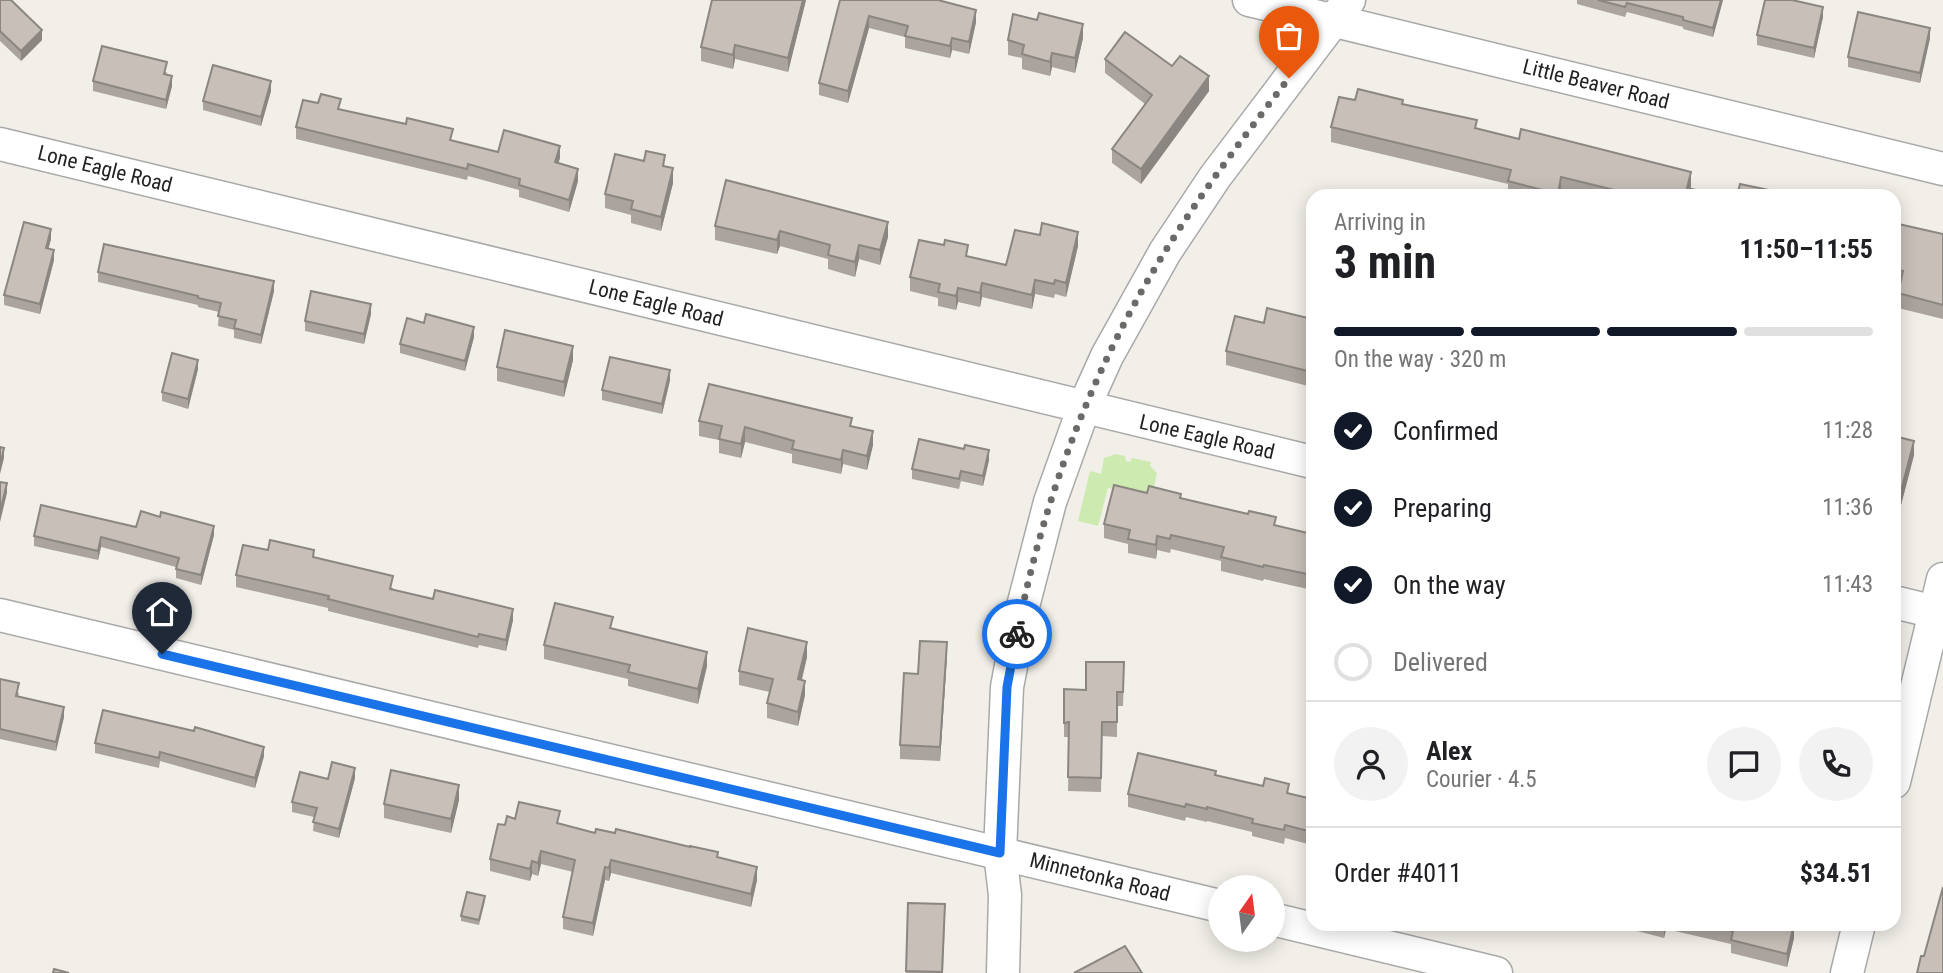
<!DOCTYPE html>
<html lang="en">
<head>
<meta charset="utf-8">
<style>
  :root { --surface:#fff; --page:#f2f2f2; --text:#202124; --muted:#757577; --line:#e0e0e0; --accent:#111827 }
  body { margin:0; font-family:"Roboto Condensed",sans-serif; background:var(--page); color:var(--text); height:100vh; display:flex; flex-direction:column; font-size:26px; white-space:nowrap }
  * { box-sizing:border-box; margin:0 }
  p { font-size:23px; color:var(--muted) }
  .icon { flex:none; width:38px; height:38px; fill:none; stroke:currentColor; stroke-width:2; stroke-linecap:round; stroke-linejoin:round }
  .map { position:relative; flex:1; overflow:hidden }
  .drawer { position:absolute; left:1306px; top:189px; width:595px; height:742px; display:flex; flex-direction:column; background:var(--surface); border-radius:21px; box-shadow:0 4px 18px #0003 }
  .drawer>* { flex:none }
  .needle { width:46px; rotate:14deg }
  .fabs { position:absolute; left:1208px; top:875px; display:grid; gap:14px }
  .fabs a { display:grid; place-items:center; width:77px; height:77px; border-radius:50%; background:var(--surface); box-shadow:0 4px 18px #0003; font-size:35px }
  .pin { position:absolute; display:grid; place-items:center; width:60px; height:60px; color:#fff; margin:-72px -30px; border-radius:50% 50% 50% 0; rotate:-45deg; box-shadow:0 0 7px #0007 }
  .pin .icon { rotate:45deg }
  .courier { position:absolute; display:grid; place-items:center; width:70px; height:70px; margin:-35px; border:5px solid #1a73e8; border-radius:50%; background:#fff; color:#222; box-shadow:0 2px 9px #0007 }
  .overview em { font-style:normal; font-weight:700 }
  .overview div { display:flex; flex-direction:column-reverse }
  .overview { display:flex; align-items:center; justify-content:space-between; height:119px; padding:0 28px }
  h1 { font-size:46px; font-weight:700; line-height:52px }
  .bar { display:grid; grid-template-columns:repeat(4,1fr); gap:10px 7px; align-content:center; height:84px; padding:0 28px }
  .bar i { height:9px; border-radius:5px; background:var(--line) }
  .bar .on { background:var(--accent) }
  .bar p { grid-column:span 4 }
  .line { display:flex; align-items:center; gap:18px; padding:0 28px; border-top:2px solid var(--line) }
  .line div { flex:1 }
  .round { display:grid; place-items:center; flex:none; width:74px; height:74px; border-radius:37px; background:var(--page) }
  ol { padding:0 28px; list-style:none }
  li { display:flex; align-items:center; gap:21px; height:77px }
  li p { margin-inline-start:auto }
  li .icon { padding:7px; border-radius:50%; background:var(--accent); color:#fff; stroke-width:4 }
  li:last-child { color:var(--muted) }
  li i { width:38px; height:38px; border:4px solid var(--line); border-radius:50% }
  .map>svg:first-child { display:block }
</style>
</head>
<body>
<div class="map">
<svg width="1943" height="973" viewBox="0 0 1943 973">
  <rect width="100%" height="100%" fill="#f2efe9"/>
  <polygon fill="#cdebb0" points="1116,454 1125,456 1126,461 1130,462 1132,458 1151,462 1150,466 1157,473 1153,491 1144,497 1108,488 1098,526 1078,521 1090,471 1101,474 1104,458"/>
  <g fill="none" stroke-linecap="round" stroke-linejoin="round">
    <g stroke="#a9a9a9" stroke-width="35">
      <g id="minor">
        <polyline points="1249,0 1943,169"/>
        <polyline points="0,144 1312,462"/>
        <polyline points="1894,602 1943,614"/>
        <polyline points="0,615 1220,906"/>
        <polyline points="1894,782 1943,579"/>
        <polyline points="1272,919 1496,973"/>
        <polyline points="1003,973 1005,895 1000,853 1007,687 1021,614 1050,502 1084,407 1107,356 1165,252 1215,177 1349,0"/>
        <polyline points="1847,973 1859,924"/>
      </g>
    </g>
    <use href="#minor" stroke="#fff" stroke-width="32"/>
  </g>
  <g fill="#aba49e">
    <polygon points="0,0 42,40 21,61 0,41"/>
    <polygon points="806,0 788,72 735,59 733,69 701,61 701,47"/>
    <polygon points="840,0 939,0 939,1 976,22 969,54 952,50 950,58 905,48 905,37 869,28 848,103 819,95 819,83"/>
    <polygon points="1577,0 1723,0 1713,37 1683,29 1683,27 1627,12 1625,17 1577,4"/>
    <polygon points="1823,17 1814,58 1757,45 1757,35"/>
    <polygon points="1083,38 1075,73 1052,67 1050,76 1022,69 1022,58 1008,55 1008,40"/>
    <polygon points="1930,38 1920,83 1848,67 1848,57"/>
    <polygon points="1105,59 1172,66 1209,91 1141,184 1112,163 1112,149 1145,104 1105,73"/>
    <polygon points="167,72 166,75 172,86 166,109 93,91 93,81"/>
    <polygon points="271,91 261,126 203,110 203,101"/>
    <polygon points="1355,100 1403,104 1477,129 1691,186 1690,189 1723,196 1581,196 1561,191 1560,196 1511,196 1508,195 1508,184 1331,142 1331,127"/>
    <polygon points="341,109 452,141 498,152 560,158 558,163 578,181 569,212 519,197 519,190 468,176 467,180 296,139 296,127"/>
    <polygon points="665,166 673,183 661,231 631,223 631,215 605,208 605,194"/>
    <polygon points="1894,223 1943,234 1943,319 1898,308 1898,293 1900,285 1894,283"/>
    <polygon points="715,226 888,237 880,265 859,259 855,277 828,269 828,259 780,246 777,254 715,240"/>
    <polygon points="51,239 48,249 54,260 40,314 4,305 4,295"/>
    <polygon points="1078,246 1066,297 1055,294 1054,298 1035,294 1032,309 982,297 980,307 958,302 956,310 938,306 938,298 910,291 910,277 968,257 1006,265"/>
    <polygon points="205,267 274,291 261,344 234,338 234,330 218,326 219,312 198,307 198,305 98,282 98,272"/>
    <polygon points="371,314 364,344 305,331 305,321"/>
    <polygon points="1312,319 1312,387 1226,365 1226,351 1264,323"/>
    <polygon points="424,323 474,337 465,371 400,353 400,344"/>
    <polygon points="573,360 564,397 497,381 497,367"/>
    <polygon points="198,369 188,409 162,401 162,392"/>
    <polygon points="670,380 662,414 602,400 602,390"/>
    <polygon points="699,421 852,426 873,445 867,470 843,464 841,474 792,463 792,454 745,442 741,458 719,453 719,440 699,436"/>
    <polygon points="1894,436 1914,455 1895,528 1894,528"/>
    <polygon points="989,460 983,486 961,481 959,489 912,479 912,469"/>
    <polygon points="1181,498 1276,526 1312,534 1312,590 1264,579 1263,581 1221,571 1221,561 1171,549 1170,553 1157,550 1156,559 1128,553 1128,544 1104,538 1104,524"/>
    <polygon points="136,527 214,535 201,585 176,578 176,567 101,547 98,560 34,546 34,536"/>
    <polygon points="268,550 314,558 393,588 393,590 513,620 506,651 479,645 478,648 328,611 328,608 236,587 236,575"/>
    <polygon points="613,628 707,666 698,704 628,686 628,679 544,659 544,645"/>
    <polygon points="947,656 940,761 900,759 900,745 918,674"/>
    <polygon points="807,657 802,680 805,695 798,726 767,718 767,703 770,692 739,685 739,671"/>
    <polygon points="1124,677 1123,706 1117,706 1117,737 1102,736 1101,792 1068,791 1069,737 1064,737 1064,689 1086,690"/>
    <polygon points="0,679 19,693 18,697 64,717 56,751 0,739"/>
    <polygon points="95,743 264,756 255,788 160,761 159,768 95,753"/>
    <polygon points="1216,775 1312,799 1312,845 1285,838 1284,844 1252,836 1252,832 1207,821 1207,822 1186,817 1185,821 1128,807 1128,794"/>
    <polygon points="355,778 339,838 313,831 314,817 292,812 292,802 328,779"/>
    <polygon points="459,800 451,833 384,818 384,804"/>
    <polygon points="515,819 560,824 595,833 718,858 757,880 751,907 611,873 609,881 605,880 593,936 563,929 563,917 573,872 541,864 538,876 532,874 530,881 490,871 490,859 505,825"/>
    <polygon points="485,901 479,925 461,921 461,916"/>
    <polygon points="908,903 945,918 943,973 906,973"/>
    <polygon points="1633,924 1793,924 1794,938 1787,967 1731,953 1731,944 1666,929 1664,938 1633,930"/>
  </g>
  <g fill="#8b8681">
    <polygon points="803,0 806,0 788,72 788,58"/>
    <polygon points="1721,0 1723,0 1713,37 1713,28"/>
    <polygon points="1823,7 1823,17 1814,58 1814,48"/>
    <polygon points="976,10 976,22 969,54 969,42"/>
    <polygon points="869,16 869,28 848,103 848,91"/>
    <polygon points="1083,24 1083,38 1075,73 1075,58"/>
    <polygon points="1930,28 1930,38 1920,83 1920,73"/>
    <polygon points="42,30 42,40 21,61 21,51"/>
    <polygon points="952,38 952,50 950,58 950,46"/>
    <polygon points="735,45 735,59 733,69 733,55"/>
    <polygon points="1052,53 1052,67 1050,76 1050,62"/>
    <polygon points="172,76 172,86 166,109 166,100"/>
    <polygon points="1209,76 1209,91 1141,184 1141,169"/>
    <polygon points="271,81 271,91 261,126 261,117"/>
    <polygon points="560,146 560,158 555,174 555,162"/>
    <polygon points="673,168 673,183 661,231 661,217"/>
    <polygon points="578,169 578,181 569,212 569,200"/>
    <polygon points="1691,172 1691,186 1689,196 1687,188"/>
    <polygon points="1561,177 1561,191 1560,196 1558,196"/>
    <polygon points="888,222 888,237 880,265 880,250"/>
    <polygon points="51,229 51,239 46,258 46,248"/>
    <polygon points="780,231 780,246 777,254 777,240"/>
    <polygon points="1078,232 1078,246 1066,297 1066,283"/>
    <polygon points="859,245 859,259 855,277 855,262"/>
    <polygon points="54,250 54,260 40,314 40,304"/>
    <polygon points="1035,280 1035,294 1032,309 1032,295"/>
    <polygon points="274,281 274,291 261,344 261,335"/>
    <polygon points="982,283 982,297 980,307 980,293"/>
    <polygon points="958,288 958,302 956,310 956,296"/>
    <polygon points="371,304 371,314 364,344 364,334"/>
    <polygon points="474,327 474,337 465,371 465,361"/>
    <polygon points="573,346 573,360 564,397 564,382"/>
    <polygon points="198,360 198,369 188,409 188,399"/>
    <polygon points="670,370 670,380 662,414 662,404"/>
    <polygon points="745,427 745,442 741,458 741,444"/>
    <polygon points="873,431 873,445 867,470 867,456"/>
    <polygon points="1914,441 1914,455 1895,528 1895,514"/>
    <polygon points="4,448 4,458 0,474 0,465"/>
    <polygon points="843,450 843,464 841,474 841,460"/>
    <polygon points="989,450 989,460 983,486 983,476"/>
    <polygon points="7,483 7,493 0,522 0,512"/>
    <polygon points="214,526 214,535 201,585 201,575"/>
    <polygon points="1157,536 1157,550 1156,559 1156,545"/>
    <polygon points="101,537 101,547 98,560 98,551"/>
    <polygon points="513,609 513,620 506,651 506,640"/>
    <polygon points="807,642 807,657 798,693 798,679"/>
    <polygon points="947,642 947,656 940,761 940,747"/>
    <polygon points="707,652 707,666 698,704 698,689"/>
    <polygon points="805,681 805,695 798,726 798,712"/>
    <polygon points="64,707 64,717 56,751 56,742"/>
    <polygon points="264,747 264,756 255,788 255,778"/>
    <polygon points="355,768 355,778 339,838 339,829"/>
    <polygon points="459,785 459,800 451,833 451,819"/>
    <polygon points="541,851 541,864 538,876 538,863"/>
    <polygon points="611,860 611,873 609,881 609,868"/>
    <polygon points="532,861 532,874 530,881 530,869"/>
    <polygon points="605,867 605,880 593,936 593,923"/>
    <polygon points="757,867 757,880 751,907 751,894"/>
    <polygon points="1664,924 1666,924 1666,929 1664,938"/>
    <polygon points="1794,924 1794,938 1787,967 1787,954"/>
  </g>
  <g fill="#c7bfb8" stroke="#8b8681" stroke-width="2">
    <polygon points="0,0 11,0 42,30 21,51 0,31"/>
    <polygon points="712,0 803,0 788,58 735,45 733,55 701,47"/>
    <polygon points="840,0 938,0 976,10 969,42 952,38 950,46 905,36 908,26 869,16 848,91 819,83"/>
    <polygon points="1598,0 1721,0 1713,28 1683,20 1683,17 1627,3 1625,7"/>
    <polygon points="1765,0 1792,0 1823,7 1814,48 1757,35"/>
    <polygon points="1858,12 1930,28 1920,73 1848,57"/>
    <polygon points="1039,13 1083,24 1075,58 1052,53 1050,62 1022,54 1024,45 1008,40 1013,14 1037,20"/>
    <polygon points="1125,32 1172,66 1180,56 1209,76 1141,169 1112,149 1152,95 1105,59"/>
    <polygon points="102,46 167,62 164,74 172,76 166,100 93,81"/>
    <polygon points="213,65 271,81 261,117 203,101"/>
    <polygon points="1358,89 1403,100 1402,104 1477,120 1475,128 1519,139 1521,129 1691,172 1687,188 1723,196 1634,196 1635,195 1561,177 1558,194 1508,181 1511,170 1331,127 1339,97 1355,100"/>
    <polygon points="321,94 341,99 338,109 406,124 407,118 453,129 450,140 498,152 504,130 560,146 555,162 578,169 569,200 519,185 520,179 468,164 467,169 296,127 303,100 318,103"/>
    <polygon points="646,151 665,155 663,166 673,168 661,217 631,209 633,201 605,194 615,154 644,161"/>
    <polygon points="726,180 888,222 880,250 859,245 855,262 828,255 830,245 780,231 777,240 715,226"/>
    <polygon points="1740,184 1769,190 1767,196 1737,196"/>
    <polygon points="24,222 51,229 46,248 54,250 40,304 4,295"/>
    <polygon points="1042,223 1078,232 1066,283 1055,280 1054,284 1035,280 1032,295 982,283 980,293 958,288 956,296 938,292 940,284 910,277 919,240 944,245 945,240 968,245 966,256 1006,265 1015,230 1040,235"/>
    <polygon points="1894,223 1943,234 1943,305 1898,293 1903,271 1894,269"/>
    <polygon points="104,244 274,281 261,335 234,328 236,320 218,316 221,303 198,298 198,296 98,272"/>
    <polygon points="311,291 371,304 364,334 305,321"/>
    <polygon points="1267,308 1312,319 1312,372 1226,351 1235,316 1264,323"/>
    <polygon points="426,314 474,327 465,361 400,344 407,318 424,323"/>
    <polygon points="505,330 573,346 564,382 497,367"/>
    <polygon points="172,353 198,360 188,399 162,392"/>
    <polygon points="610,357 670,370 662,404 602,390"/>
    <polygon points="709,384 852,418 850,426 873,431 867,456 843,450 841,460 792,449 794,441 745,427 741,444 719,439 722,426 699,421"/>
    <polygon points="1894,436 1914,441 1895,514 1894,514"/>
    <polygon points="919,439 964,449 965,445 989,450 983,476 961,471 959,479 912,469"/>
    <polygon points="0,447 4,448 0,465"/>
    <polygon points="0,482 7,483 0,512"/>
    <polygon points="1114,485 1147,493 1149,486 1181,494 1180,498 1248,514 1249,511 1276,517 1274,525 1312,534 1312,575 1264,565 1263,567 1221,557 1224,547 1171,535 1170,539 1157,536 1156,545 1128,539 1130,530 1104,524"/>
    <polygon points="41,505 136,527 141,511 160,517 161,512 214,526 201,575 176,569 179,558 101,537 98,551 34,536"/>
    <polygon points="270,540 314,550 313,557 393,576 390,589 433,599 435,590 513,609 506,640 479,634 478,637 328,599 329,596 236,575 243,545 268,550"/>
    <polygon points="555,603 613,617 610,628 707,652 698,689 628,672 630,665 544,645"/>
    <polygon points="748,628 807,642 798,679 805,681 798,712 767,703 773,679 739,671"/>
    <polygon points="920,641 947,642 940,747 900,745 904,673 918,674"/>
    <polygon points="1086,662 1124,662 1123,692 1117,692 1117,722 1102,722 1101,778 1068,777 1069,722 1064,723 1064,689 1086,690"/>
    <polygon points="0,679 19,683 16,696 64,707 56,742 0,729"/>
    <polygon points="103,710 194,731 195,727 264,747 255,778 160,752 159,758 95,743"/>
    <polygon points="1138,753 1216,771 1215,775 1263,786 1265,778 1289,784 1287,793 1312,799 1312,832 1285,825 1284,830 1252,823 1253,819 1207,807 1207,809 1186,804 1185,807 1128,794"/>
    <polygon points="332,762 355,768 339,829 313,822 317,808 292,802 300,772 328,779"/>
    <polygon points="391,770 459,785 451,819 384,804"/>
    <polygon points="519,802 560,811 557,823 595,833 596,829 615,833 616,829 690,847 690,846 718,852 717,857 757,867 751,894 611,860 609,868 605,867 593,923 563,917 575,860 541,851 538,863 532,861 530,869 490,859 498,824 505,825 507,816 515,819"/>
    <polygon points="1943,887 1943,973 1917,973 1921,956 1924,956"/>
    <polygon points="467,892 485,896 479,920 461,916"/>
    <polygon points="908,903 945,904 942,972 906,971"/>
    <polygon points="1703,924 1794,924 1787,954 1731,940 1733,931"/>
    <polygon points="1125,946 1142,973 1074,973"/>
    <polygon points="54,969 69,973 53,973"/>
  </g>
  <g fill="none" stroke-linecap="round" stroke-linejoin="round">
    <path stroke="#6b6a68" stroke-width="7" stroke-dasharray="0 12.6" d="M1017,634C1043,499 1093,367 1166,250C1203,190 1246,134 1289,78"/>
    <polyline stroke="#1a73e8" stroke-width="9" points="162,654 1000,853 1007,687 1017,634"/>
  </g>
  <g text-anchor="middle" stroke-width="5" stroke-linejoin="round" paint-order="stroke">
    <g font-size="21" fill="#222" stroke="#fff">
      <text transform="translate(1596 84) rotate(14)" y="7">Little Beaver Road</text>
      <text transform="translate(105 169) rotate(14)" y="7">Lone Eagle Road</text>
      <text transform="translate(656 303) rotate(14)" y="7">Lone Eagle Road</text>
      <text transform="translate(1207 437) rotate(13)" y="7">Lone Eagle Road</text>
      <text transform="translate(1100 877) rotate(14)" y="7">Minnetonka Road</text>
    </g>
  </g>
</svg>
<div class="fabs">
<a><svg class="needle" viewBox="-14 -14 28 28"><path d="M0-13l5 13h-10z" fill="#e53935"/><path d="M0 13l5-13h-10z" fill="#757577"/></svg></a>
</div>
<div class="pin" style="left:1289px;top:78px;background:#ea580c"><svg class="icon" aria-label="bag" viewBox="0 0 24 24"><path d="M5 8h14l-1 12H6zM9 8a3 3 0 0 1 6 0"/></svg></div>
<div class="pin" style="left:162px;top:654px;background:#1f2937"><svg class="icon" aria-label="home" viewBox="0 0 24 24"><path d="M3 11l9-7 9 7M6 9v11h12V9"/></svg></div>
<div class="courier" style="left:1017px;top:634px"><svg class="icon" aria-label="bike" viewBox="0 0 24 24"><circle cx="6" cy="16" r="4"/><circle cx="18" cy="16" r="4"/><path d="M6 16l4-8h5l3 8M10 8l3 8H6M13 5h3"/></svg></div>
<section class="drawer">
<div class="overview"><div><h1>3 min</h1><p>Arriving in</p></div><em>11:50–11:55</em></div>
<div class="bar"><i class="on"></i><i class="on"></i><i class="on"></i><i></i><p>On the way · 320 m</p></div>
<ol>
<li><svg class="icon" aria-label="check" viewBox="0 0 24 24"><path d="M5 12l5 5 9-10"/></svg>Confirmed<p>11:28</p></li>
<li><svg class="icon" aria-label="check" viewBox="0 0 24 24"><path d="M5 12l5 5 9-10"/></svg>Preparing<p>11:36</p></li>
<li><svg class="icon" aria-label="check" viewBox="0 0 24 24"><path d="M5 12l5 5 9-10"/></svg>On the way<p>11:43</p></li>
<li><i></i>Delivered</li>
</ol>
<div class="line" style="height:126px"><a class="round"><svg class="icon" aria-label="person" viewBox="0 0 24 24"><circle cx="12" cy="8" r="4"/><path d="M4 21q1-7 8-7t8 7"/></svg></a><div><b>Alex</b><p>Courier · 4.5</p></div><a class="round"><svg class="icon" aria-label="chat" viewBox="0 0 24 24"><path d="M4 5h16v11H9l-5 4z"/></svg></a><a class="round"><svg class="icon" aria-label="phone" viewBox="0 0 24 24"><path d="M5 4h4l2 5-3 2q2 4 5 5l2-3 5 2v4C11 20 4 13 5 4z"/></svg></a></div>
<div class="line" style="height:91px"><div>Order #4011</div><b>$34.51</b></div>
</section>
</div>
</body>
</html>
